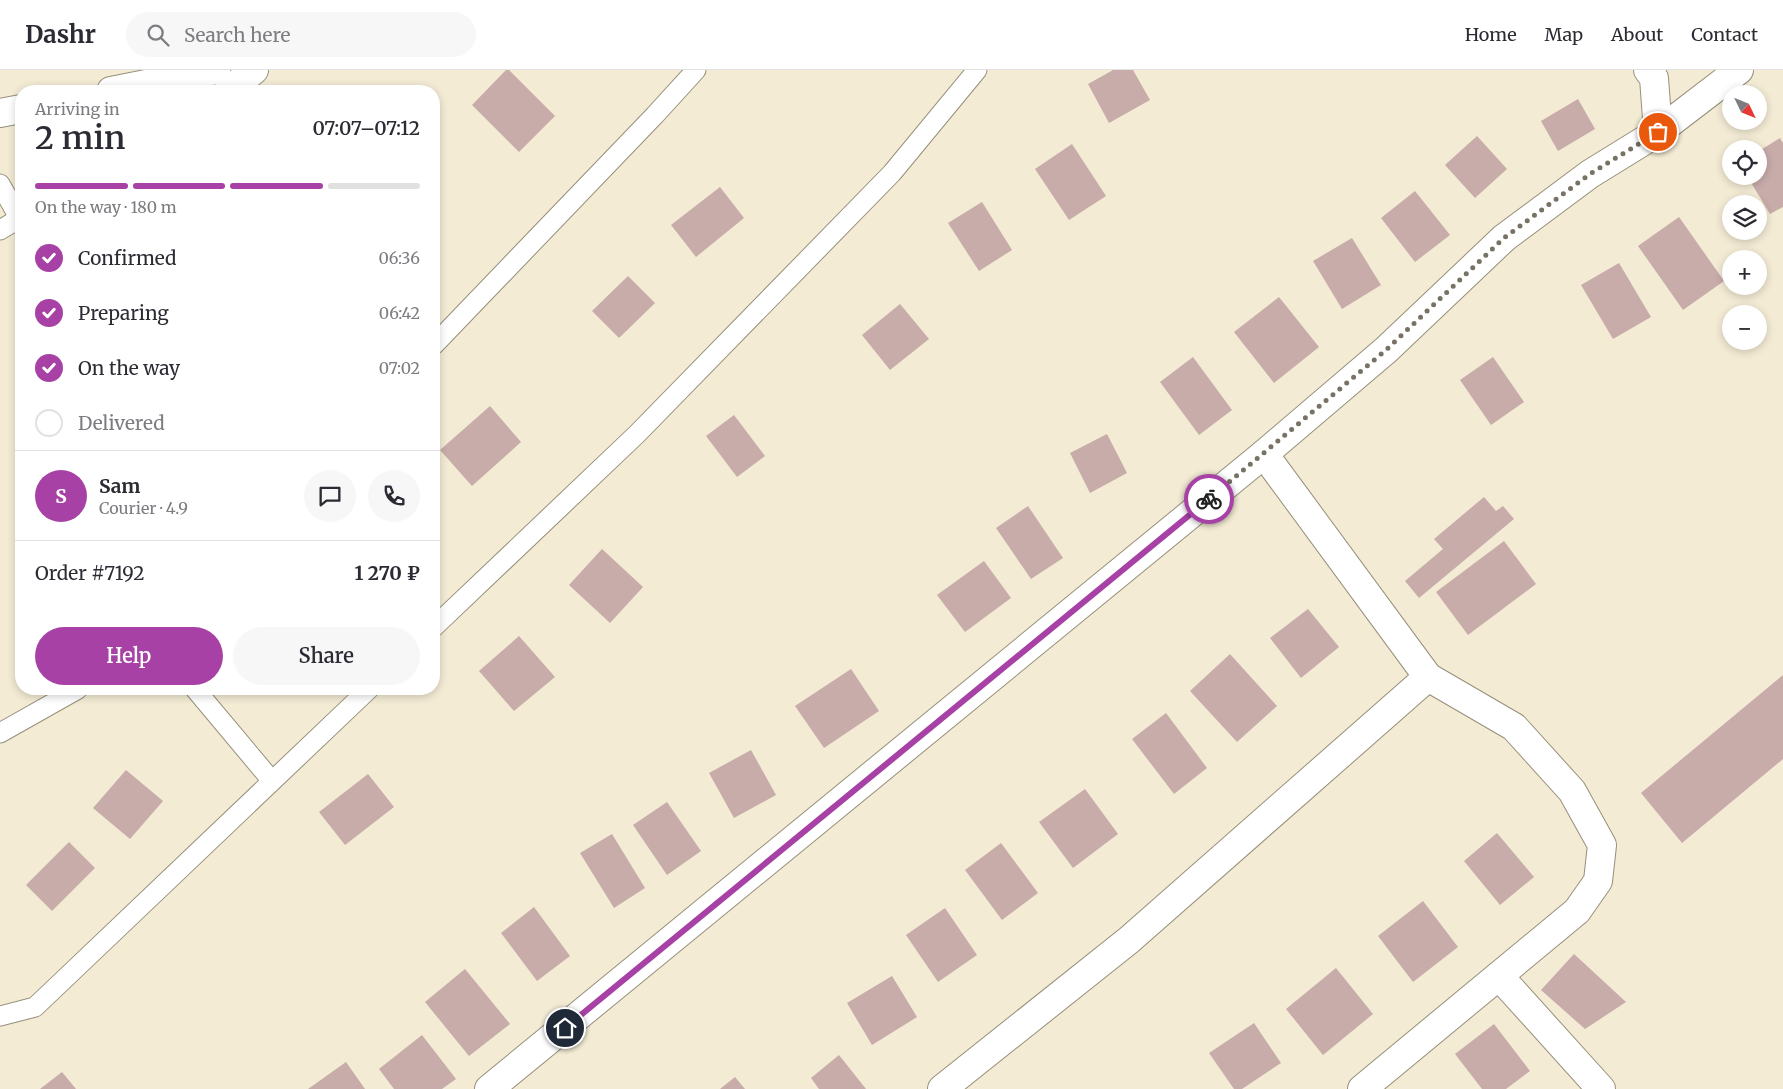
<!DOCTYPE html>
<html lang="en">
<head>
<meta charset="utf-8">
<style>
  :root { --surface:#fff; --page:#f7f7f7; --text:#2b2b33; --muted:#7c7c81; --line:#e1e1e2; --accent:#a741a5 }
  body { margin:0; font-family:Merriweather,serif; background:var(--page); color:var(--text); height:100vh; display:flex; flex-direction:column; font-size:19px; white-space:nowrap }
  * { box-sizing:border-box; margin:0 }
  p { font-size:16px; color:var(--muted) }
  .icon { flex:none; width:28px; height:28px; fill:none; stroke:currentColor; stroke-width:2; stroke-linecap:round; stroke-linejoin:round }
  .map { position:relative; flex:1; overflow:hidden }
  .panel { position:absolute; left:15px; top:15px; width:425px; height:610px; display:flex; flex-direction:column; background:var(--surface); border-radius:20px; box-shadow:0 2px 8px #0003 }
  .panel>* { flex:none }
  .needle { width:32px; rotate:133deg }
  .controls { position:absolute; left:1722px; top:15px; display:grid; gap:10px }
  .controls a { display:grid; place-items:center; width:45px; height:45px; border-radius:50%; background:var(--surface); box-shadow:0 2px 8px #0003; font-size:25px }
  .pin { position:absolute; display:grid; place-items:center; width:42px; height:42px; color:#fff; margin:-21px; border:2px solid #fff; border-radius:50%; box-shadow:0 1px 5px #0007 }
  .courier { position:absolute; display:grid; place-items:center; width:50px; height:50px; margin:-25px; border:4px solid #a741a5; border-radius:50%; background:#fff; color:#222; box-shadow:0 1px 6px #0007 }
  .headline em { font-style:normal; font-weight:600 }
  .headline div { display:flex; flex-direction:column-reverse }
  .headline { display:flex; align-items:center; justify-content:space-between; height:85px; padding:0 20px }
  h1 { font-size:32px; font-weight:600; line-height:38px }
  .bar { display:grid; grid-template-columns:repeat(4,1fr); gap:8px 5px; align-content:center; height:60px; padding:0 20px }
  .bar i { height:6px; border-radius:4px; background:var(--line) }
  .bar .active { background:var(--accent) }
  .bar p { grid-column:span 4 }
  .line { display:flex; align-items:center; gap:12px; padding:0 20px; border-top:1px solid var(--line) }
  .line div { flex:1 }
  .round { display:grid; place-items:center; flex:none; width:52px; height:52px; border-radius:26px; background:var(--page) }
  ol { padding:0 20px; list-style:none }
  li { display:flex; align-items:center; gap:15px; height:55px }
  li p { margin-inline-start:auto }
  li .icon { padding:5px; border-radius:50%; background:var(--accent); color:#fff; stroke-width:4 }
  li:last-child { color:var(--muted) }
  li i { width:28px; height:28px; border:2px solid var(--line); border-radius:50% }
  .button { display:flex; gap:10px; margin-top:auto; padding:10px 20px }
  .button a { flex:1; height:58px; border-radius:30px; background:var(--accent); color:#fff; font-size:20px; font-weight:600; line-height:58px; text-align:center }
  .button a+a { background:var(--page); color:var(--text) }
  header { display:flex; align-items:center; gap:30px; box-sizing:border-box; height:70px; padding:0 25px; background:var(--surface); border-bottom:1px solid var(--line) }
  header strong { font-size:24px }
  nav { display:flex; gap:28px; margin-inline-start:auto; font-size:18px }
  .search { width:350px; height:45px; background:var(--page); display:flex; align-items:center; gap:12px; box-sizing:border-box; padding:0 18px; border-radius:28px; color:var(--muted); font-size:19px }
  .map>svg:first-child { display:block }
</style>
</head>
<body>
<header>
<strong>Dashr</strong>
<div class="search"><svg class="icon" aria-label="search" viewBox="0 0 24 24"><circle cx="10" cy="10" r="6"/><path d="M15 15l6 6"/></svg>Search here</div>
<nav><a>Home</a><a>Map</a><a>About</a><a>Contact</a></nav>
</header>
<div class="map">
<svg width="1783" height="1019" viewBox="0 0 1783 1019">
  <rect width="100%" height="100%" fill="#f3ebd4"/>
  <g fill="#c7acaa">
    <polygon points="506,0 509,0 555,46 519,82 472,35"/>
    <polygon points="1113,0 1133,0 1150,30 1109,53 1088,14"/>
    <polygon points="1578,29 1595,59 1558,81 1541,51"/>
    <polygon points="1477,66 1507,99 1475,128 1445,95"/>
    <polygon points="1780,68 1783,73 1783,137 1770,144 1747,106 1759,106 1759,81"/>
    <polygon points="1072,74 1106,126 1069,150 1035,99"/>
    <polygon points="720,117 744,148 696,187 671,155"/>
    <polygon points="1415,121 1450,165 1415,192 1381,148"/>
    <polygon points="982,132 1012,180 979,201 948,153"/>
    <polygon points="1679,147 1724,211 1683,240 1638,176"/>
    <polygon points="1352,168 1381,215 1342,239 1313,191"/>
    <polygon points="1619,193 1651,247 1613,269 1581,215"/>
    <polygon points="628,206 655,233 619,268 592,241"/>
    <polygon points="1279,227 1319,277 1274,313 1234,262"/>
    <polygon points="900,234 929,269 890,300 862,265"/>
    <polygon points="1193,287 1232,340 1199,365 1160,312"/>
    <polygon points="1493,287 1524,332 1491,355 1460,310"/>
    <polygon points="490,336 521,372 472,416 440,380"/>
    <polygon points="734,345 765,386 737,407 706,366"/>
    <polygon points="1107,364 1127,403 1090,423 1070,383"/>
    <polygon points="1484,427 1496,441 1503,436 1514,449 1419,528 1405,511 1443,479 1434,469"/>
    <polygon points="1028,436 1063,488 1031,509 996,458"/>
    <polygon points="1504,471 1536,514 1468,565 1436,522"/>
    <polygon points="602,479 643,517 610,553 569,515"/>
    <polygon points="984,491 1011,528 965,562 937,525"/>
    <polygon points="1308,539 1339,577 1301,608 1270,568"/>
    <polygon points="519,566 555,607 514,641 479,601"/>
    <polygon points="1230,584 1277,636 1237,672 1190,621"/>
    <polygon points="851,599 879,641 824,678 795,636"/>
    <polygon points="1783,605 1783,689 1682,773 1641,723"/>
    <polygon points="1166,643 1207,698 1174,724 1132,669"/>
    <polygon points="751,680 776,725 734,748 709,703"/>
    <polygon points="126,700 163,731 130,769 93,738"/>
    <polygon points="368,704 394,737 345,775 319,742"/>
    <polygon points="1085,719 1118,764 1073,798 1039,752"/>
    <polygon points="667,732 701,781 667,805 633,755"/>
    <polygon points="1497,763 1534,807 1500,835 1464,791"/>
    <polygon points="612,764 645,818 614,838 580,783"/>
    <polygon points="69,772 95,798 52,841 26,815"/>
    <polygon points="1001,773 1038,823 1002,850 965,800"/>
    <polygon points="1423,831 1458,877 1413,912 1378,866"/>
    <polygon points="534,837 570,886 537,911 501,863"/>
    <polygon points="945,838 977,885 938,912 906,865"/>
    <polygon points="1574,884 1626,932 1585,959 1541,920"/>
    <polygon points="1336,898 1373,944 1323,985 1286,939"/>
    <polygon points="465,899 510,954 469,986 425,932"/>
    <polygon points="892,906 917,947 872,975 847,933"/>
    <polygon points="1254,953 1281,993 1242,1019 1234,1019 1209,983"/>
    <polygon points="1494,954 1530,1001 1506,1019 1482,1019 1455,984"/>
    <polygon points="422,965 456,1009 442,1019 394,1019 379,999"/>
    <polygon points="839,985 866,1019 819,1019 811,1008"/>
    <polygon points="346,992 365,1019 308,1019"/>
    <polygon points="62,1002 76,1019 40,1019"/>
    <polygon points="735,1007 745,1019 720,1019"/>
  </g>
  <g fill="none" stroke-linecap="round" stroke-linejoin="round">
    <g stroke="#968f7a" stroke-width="21">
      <g id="service">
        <polyline points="0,114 21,151"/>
        <polyline points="0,160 20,148"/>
        <polyline points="434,275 655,45 696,0"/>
        <polyline points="434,557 637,364 892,103 977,0"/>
        <polyline points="195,619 272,711"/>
        <polyline points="0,663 78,619"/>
        <polyline points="0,946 35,937 369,619"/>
      </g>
    </g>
    <g stroke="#968f7a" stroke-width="30">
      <g id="minor">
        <polyline points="1648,0 1654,8 1658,62"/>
        <polyline points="111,21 216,0"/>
        <polyline points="228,21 254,0"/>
        <polyline points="0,43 21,39"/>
        <polyline points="1264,384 1428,607 1514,657 1572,721 1602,775 1598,811 1577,841 1362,1019"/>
        <polyline points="1499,906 1601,1019"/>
        <polyline points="489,1019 1264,384 1386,280 1504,168 1590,104 1658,62 1739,0"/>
        <polyline points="942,1019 1129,870 1428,607"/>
      </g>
    </g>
    <use href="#service" stroke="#fff" stroke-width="19"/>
    <use href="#minor" stroke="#fff" stroke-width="28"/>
  </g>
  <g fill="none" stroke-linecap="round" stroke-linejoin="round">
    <polyline stroke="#777264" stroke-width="5" stroke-dasharray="0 9" points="1209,429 1386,280 1504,168 1590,104 1658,62"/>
    <polyline stroke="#a741a5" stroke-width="6" points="565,958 1209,429"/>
  </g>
</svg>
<div class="controls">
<a><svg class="needle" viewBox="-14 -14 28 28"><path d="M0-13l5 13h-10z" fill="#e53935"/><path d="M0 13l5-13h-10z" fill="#7c7c81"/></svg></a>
<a><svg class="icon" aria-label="locate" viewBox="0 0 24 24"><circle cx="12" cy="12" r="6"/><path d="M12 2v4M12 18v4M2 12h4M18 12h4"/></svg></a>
<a><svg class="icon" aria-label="layers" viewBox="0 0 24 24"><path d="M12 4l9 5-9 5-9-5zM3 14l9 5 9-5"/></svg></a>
<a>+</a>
<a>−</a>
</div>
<div class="pin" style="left:1658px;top:62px;background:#ea580c"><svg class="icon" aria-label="bag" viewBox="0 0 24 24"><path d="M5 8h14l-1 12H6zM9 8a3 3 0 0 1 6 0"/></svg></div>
<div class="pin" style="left:565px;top:958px;background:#1f2937"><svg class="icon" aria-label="home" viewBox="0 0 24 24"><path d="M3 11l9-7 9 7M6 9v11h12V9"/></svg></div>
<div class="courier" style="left:1209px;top:429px"><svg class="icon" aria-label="bike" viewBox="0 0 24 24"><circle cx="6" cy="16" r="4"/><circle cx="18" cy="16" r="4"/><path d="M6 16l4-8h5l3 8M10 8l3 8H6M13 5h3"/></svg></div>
<section class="panel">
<div class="headline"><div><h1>2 min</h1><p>Arriving in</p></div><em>07:07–07:12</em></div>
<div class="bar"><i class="active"></i><i class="active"></i><i class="active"></i><i></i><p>On the way · 180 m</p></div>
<ol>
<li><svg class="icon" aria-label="check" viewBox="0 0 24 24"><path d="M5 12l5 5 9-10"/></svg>Confirmed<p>06:36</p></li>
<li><svg class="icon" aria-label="check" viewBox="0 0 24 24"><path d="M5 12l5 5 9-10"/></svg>Preparing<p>06:42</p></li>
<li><svg class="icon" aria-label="check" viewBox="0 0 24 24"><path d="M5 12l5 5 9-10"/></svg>On the way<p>07:02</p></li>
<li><i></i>Delivered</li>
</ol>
<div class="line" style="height:90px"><b class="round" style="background:var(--accent);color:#fff">S</b><div><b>Sam</b><p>Courier · 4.9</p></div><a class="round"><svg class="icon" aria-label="chat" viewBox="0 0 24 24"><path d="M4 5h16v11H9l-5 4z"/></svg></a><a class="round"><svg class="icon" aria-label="phone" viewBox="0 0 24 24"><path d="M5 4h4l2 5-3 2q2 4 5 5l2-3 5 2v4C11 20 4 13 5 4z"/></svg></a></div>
<div class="line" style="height:65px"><div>Order #7192</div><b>1 270 ₽</b></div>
<div class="button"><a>Help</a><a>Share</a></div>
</section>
</div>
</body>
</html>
